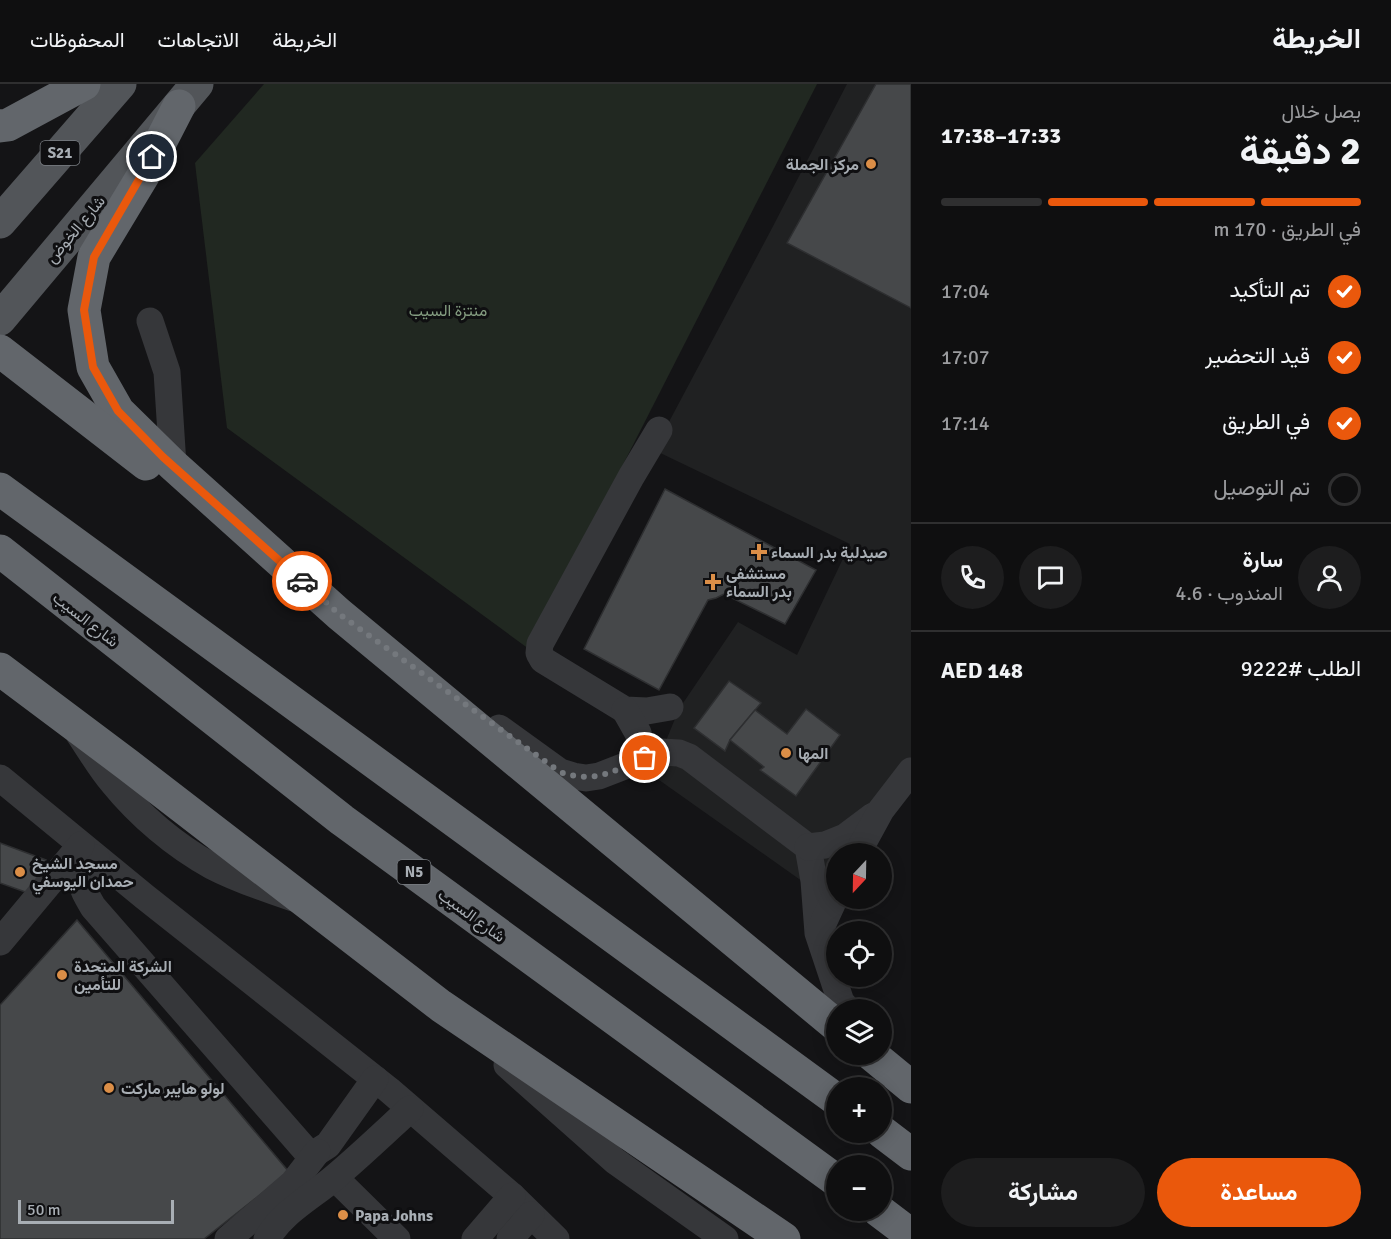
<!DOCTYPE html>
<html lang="ar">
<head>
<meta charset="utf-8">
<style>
  :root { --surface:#0f0f10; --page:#1d1d1e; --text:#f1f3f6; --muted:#9b9c9f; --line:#2f2f30; --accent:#ea580c }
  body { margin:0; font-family:Signika,Vazirmatn,sans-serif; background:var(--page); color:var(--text); direction:rtl; height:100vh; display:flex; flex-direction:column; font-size:22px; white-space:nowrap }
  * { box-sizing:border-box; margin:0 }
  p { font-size:20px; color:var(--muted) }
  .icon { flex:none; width:33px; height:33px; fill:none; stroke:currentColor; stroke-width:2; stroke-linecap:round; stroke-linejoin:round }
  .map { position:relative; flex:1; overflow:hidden; direction:ltr }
  .sheet { display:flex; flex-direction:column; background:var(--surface); width:480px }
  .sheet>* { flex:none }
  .needle { width:39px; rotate:202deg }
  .fabs { position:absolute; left:826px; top:759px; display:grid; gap:12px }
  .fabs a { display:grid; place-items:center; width:66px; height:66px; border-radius:50%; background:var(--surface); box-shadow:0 3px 15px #0003,0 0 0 2px var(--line); font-size:30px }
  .scale { position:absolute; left:18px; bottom:15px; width:156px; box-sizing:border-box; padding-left:6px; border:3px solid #a8aeb4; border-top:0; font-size:16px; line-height:21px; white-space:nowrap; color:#a8aeb4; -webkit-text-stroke:4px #0f0f11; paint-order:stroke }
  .pin { position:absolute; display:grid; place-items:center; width:51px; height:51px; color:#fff; margin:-26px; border:3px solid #fff; border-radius:50%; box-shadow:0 2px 6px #0007 }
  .courier { position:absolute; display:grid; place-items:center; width:60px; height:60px; margin:-30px; border:4px solid #ea580c; border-radius:50%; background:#fff; color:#222; box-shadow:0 2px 8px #0007 }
  .headline em { font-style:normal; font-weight:700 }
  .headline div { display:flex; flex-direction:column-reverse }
  .headline { display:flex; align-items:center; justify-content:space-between; height:102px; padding:0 30px }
  h1 { font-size:39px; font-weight:700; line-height:45px }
  .bar { display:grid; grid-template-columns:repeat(4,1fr); gap:9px 6px; align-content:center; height:72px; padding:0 30px }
  .bar i { height:8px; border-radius:4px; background:var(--line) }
  .bar .current { background:var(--accent) }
  .bar p { grid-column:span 4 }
  .line { display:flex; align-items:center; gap:15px; padding:0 30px; border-top:2px solid var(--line) }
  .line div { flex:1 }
  .round { display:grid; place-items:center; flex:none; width:63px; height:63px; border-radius:32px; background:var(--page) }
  ol { padding:0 30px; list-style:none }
  li { display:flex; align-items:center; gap:18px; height:66px }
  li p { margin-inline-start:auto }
  li .icon { padding:6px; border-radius:50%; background:var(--accent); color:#fff; stroke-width:4 }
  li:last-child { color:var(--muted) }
  li i { width:33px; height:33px; border:3px solid var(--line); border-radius:50% }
  .button { display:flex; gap:12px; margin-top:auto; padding:12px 30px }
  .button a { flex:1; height:69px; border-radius:36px; background:var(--accent); color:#fff; font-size:24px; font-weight:700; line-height:69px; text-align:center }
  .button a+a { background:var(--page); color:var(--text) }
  header { display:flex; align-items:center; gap:36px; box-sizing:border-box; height:84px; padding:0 30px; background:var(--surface); border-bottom:2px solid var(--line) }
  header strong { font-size:28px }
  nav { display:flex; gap:33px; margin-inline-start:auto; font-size:21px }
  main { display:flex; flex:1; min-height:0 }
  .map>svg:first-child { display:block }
</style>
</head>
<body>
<header>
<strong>الخريطة</strong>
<nav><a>الخريطة</a><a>الاتجاهات</a><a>المحفوظات</a></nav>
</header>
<main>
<section class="sheet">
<div class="headline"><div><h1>2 دقيقة</h1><p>يصل خلال</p></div><em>17:33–17:38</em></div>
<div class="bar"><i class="current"></i><i class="current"></i><i class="current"></i><i></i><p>في الطريق · 170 m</p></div>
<ol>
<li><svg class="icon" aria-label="check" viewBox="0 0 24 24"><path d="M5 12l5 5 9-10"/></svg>تم التأكيد<p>17:04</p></li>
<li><svg class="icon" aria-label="check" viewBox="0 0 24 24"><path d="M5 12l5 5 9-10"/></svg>قيد التحضير<p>17:07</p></li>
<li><svg class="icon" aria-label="check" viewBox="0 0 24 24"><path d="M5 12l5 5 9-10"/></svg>في الطريق<p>17:14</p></li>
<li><i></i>تم التوصيل</li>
</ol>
<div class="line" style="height:108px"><a class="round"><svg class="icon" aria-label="person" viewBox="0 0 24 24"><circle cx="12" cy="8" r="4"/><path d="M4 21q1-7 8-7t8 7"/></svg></a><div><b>سارة</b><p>المندوب · 4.6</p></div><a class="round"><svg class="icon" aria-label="chat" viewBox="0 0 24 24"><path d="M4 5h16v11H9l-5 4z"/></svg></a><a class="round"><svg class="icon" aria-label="phone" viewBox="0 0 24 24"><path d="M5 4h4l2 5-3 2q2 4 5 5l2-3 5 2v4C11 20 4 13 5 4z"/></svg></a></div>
<div class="line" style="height:78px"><div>الطلب #9222</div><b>AED 148</b></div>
<div class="button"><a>مساعدة</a><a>مشاركة</a></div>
</section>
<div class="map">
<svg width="911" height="1155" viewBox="0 0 911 1155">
  <rect width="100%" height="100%" fill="#141416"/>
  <polygon fill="#202122" points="847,0 911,0 911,707 887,734 870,769 837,770 837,814 841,822 799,795 652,691 679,625 738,538 797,571 850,460 654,366 770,148"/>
  <polygon fill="#212821" points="264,0 817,0 529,565 227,344 195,79"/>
  <g fill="#46484a" stroke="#2e2f31" stroke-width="1.5">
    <polygon points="876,0 911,0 911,224 787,159"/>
    <polygon points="665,405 816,486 785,540 724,510 716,514 708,516 659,606 584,565"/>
    <polygon points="729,597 761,619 730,656 725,667 694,644"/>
    <polygon points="806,625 840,651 796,712 760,686 764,683 730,656 755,626 787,650"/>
    <polygon points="0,759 46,776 31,810 0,799"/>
    <polygon points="77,836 289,1088 204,1155 0,1155 0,921"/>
  </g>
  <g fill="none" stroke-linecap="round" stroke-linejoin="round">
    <g stroke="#36373a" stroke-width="27">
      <polyline points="150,237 167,288 173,381"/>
      <polyline points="659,346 631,393 540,560 539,569 543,576 625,626 647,627 670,623"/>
      <polyline points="625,626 638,649 645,674"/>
      <polyline points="499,644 560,688 573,692 586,694 599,692 661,668 679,669 689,673 808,763 814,797 818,849 841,918 848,926"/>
      <path d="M79,650C90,666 100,684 113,699C139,731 175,762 212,782C237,795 266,805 293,814"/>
      <polyline points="0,694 145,813 389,1006 512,1112 556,1155"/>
      <polyline points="808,763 825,761 845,753 873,732"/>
      <polyline points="857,770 881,726 911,687"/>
      <path d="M96,774C78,797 78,797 93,823L308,1069L317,1068L328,1061L375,995"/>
      <polyline points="819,848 837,809"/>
      <polyline points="0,858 81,761"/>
      <polyline points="507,981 615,1077 725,1155"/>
      <polyline points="335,1094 397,1155"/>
      <polyline points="228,1155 293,1099 317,1068"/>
      <path d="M267,1155C282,1128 312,1113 335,1093C361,1071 385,1048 410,1025"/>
      <polyline points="475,1155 512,1112"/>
      <polyline points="510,1155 531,1131"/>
    </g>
    <g stroke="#525559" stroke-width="33">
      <polyline points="0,138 120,0"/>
      <polyline points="0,235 197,0"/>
    </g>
    <g stroke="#62666b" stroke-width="33">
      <polyline points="179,22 144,90 94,173 84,226 86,239 93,283 118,327 173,381 339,530 837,942"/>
      <polyline points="0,42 8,41 84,0"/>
      <polyline points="0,267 146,380"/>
      <polyline points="0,405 837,1016"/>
      <polyline points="0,467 342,736 837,1097"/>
      <polyline points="0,585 128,681 441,922 784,1155"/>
      <polyline points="871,970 911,1003"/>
      <polyline points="882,1048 911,1070"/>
      <polyline points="878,1126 911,1151"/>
    </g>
  </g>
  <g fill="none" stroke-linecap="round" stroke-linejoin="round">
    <path stroke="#74787d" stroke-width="6" stroke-dasharray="0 10.8" d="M302,497L339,530L560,688C596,700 613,687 645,674"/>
    <polyline stroke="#ea580c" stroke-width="8" points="152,73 94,173 84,226 93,283 118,327 163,373 302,497"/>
  </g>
  <g fill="#db8e47" stroke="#0f0f11" stroke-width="2">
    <circle cx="871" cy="80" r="6"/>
    <path d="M756 459h6v6h6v6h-6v6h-6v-6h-6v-6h6z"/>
    <path d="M710 489h6v6h6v6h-6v6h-6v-6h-6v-6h6z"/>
    <circle cx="786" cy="669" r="6"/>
    <circle cx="20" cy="788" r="6"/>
    <circle cx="62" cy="891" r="6"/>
    <circle cx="109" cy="1004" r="6"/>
    <circle cx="343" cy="1131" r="6"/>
  </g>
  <g text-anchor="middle" stroke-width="6" stroke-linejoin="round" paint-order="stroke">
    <g fill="#0f0f11" stroke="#7a7e83" stroke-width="1.5">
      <rect x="40.5" y="57" width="39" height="24" rx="4.5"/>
      <rect x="397.5" y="776" width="33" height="24" rx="4.5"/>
    </g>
    <g font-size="15" font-weight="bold" fill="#a8aeb4">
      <text x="60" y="74">S21</text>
      <text x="414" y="793">N5</text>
    </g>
    <g font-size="16" font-weight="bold" fill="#a8aeb4" stroke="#0f0f11" text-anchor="start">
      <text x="859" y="86" text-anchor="end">مركز الجملة</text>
      <text x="771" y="474">صيدلية بدر السماء</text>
      <text x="726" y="495">مستشفى<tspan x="726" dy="18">بدر السماء</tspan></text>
      <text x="798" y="675">المها</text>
      <text x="32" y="785">مسجد الشيخ<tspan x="32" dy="18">حمدان اليوسفي</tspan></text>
      <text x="74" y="888">الشركة المتحدة<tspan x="74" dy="18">للتأمين</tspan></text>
      <text x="121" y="1010">لولو هايبر ماركت</text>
      <text x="355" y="1137">Papa Johns</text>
    </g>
    <g font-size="16" fill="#a8aeb4" stroke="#0f0f11">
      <text transform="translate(75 145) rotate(-50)" y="6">شارع الخوض</text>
      <text transform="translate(86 535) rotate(38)" y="6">شارع السيب</text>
      <text transform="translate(472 831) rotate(36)" y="6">شارع السيب</text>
    </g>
    <g font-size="16" fill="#849d81" stroke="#0f0f11">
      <text x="448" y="232">منتزة السيب</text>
    </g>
  </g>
</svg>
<div class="fabs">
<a><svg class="needle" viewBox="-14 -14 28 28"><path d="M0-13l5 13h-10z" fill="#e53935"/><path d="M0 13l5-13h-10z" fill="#9b9c9f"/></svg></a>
<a><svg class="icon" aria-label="locate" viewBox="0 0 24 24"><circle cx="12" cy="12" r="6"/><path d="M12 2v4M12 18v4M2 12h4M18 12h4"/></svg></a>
<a><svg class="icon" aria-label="layers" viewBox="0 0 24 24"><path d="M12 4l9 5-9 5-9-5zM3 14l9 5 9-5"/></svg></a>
<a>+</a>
<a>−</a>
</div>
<div class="scale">50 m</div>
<div class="pin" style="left:645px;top:674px;background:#ea580c"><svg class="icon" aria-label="bag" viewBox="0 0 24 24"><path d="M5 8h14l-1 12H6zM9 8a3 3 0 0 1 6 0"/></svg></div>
<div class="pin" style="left:152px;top:73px;background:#1f2937"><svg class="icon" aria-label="home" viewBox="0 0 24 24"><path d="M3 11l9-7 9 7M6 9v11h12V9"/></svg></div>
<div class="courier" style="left:302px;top:497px"><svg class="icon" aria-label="car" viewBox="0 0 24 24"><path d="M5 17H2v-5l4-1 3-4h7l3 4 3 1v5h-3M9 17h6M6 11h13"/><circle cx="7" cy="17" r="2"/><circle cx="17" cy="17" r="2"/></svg></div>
</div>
</main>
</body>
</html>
